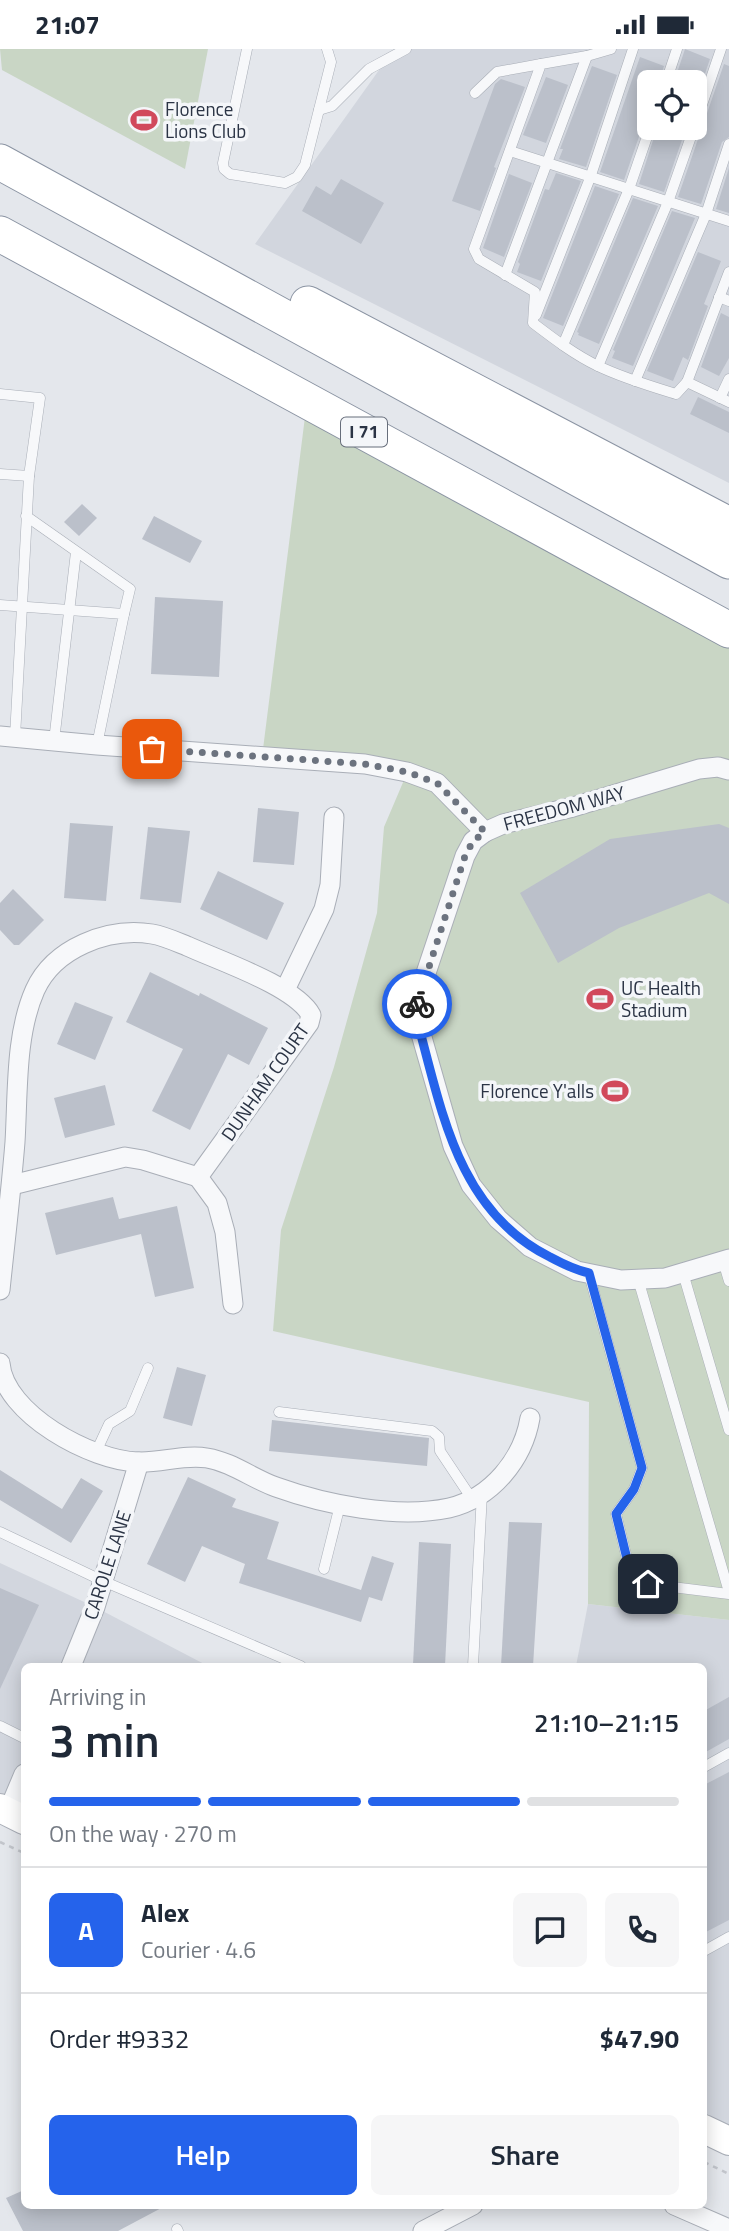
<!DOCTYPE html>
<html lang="en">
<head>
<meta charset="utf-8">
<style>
  :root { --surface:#fff; --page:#f6f6f7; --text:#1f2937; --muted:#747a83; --line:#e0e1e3; --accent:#2563eb }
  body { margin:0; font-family:"Titillium Web",sans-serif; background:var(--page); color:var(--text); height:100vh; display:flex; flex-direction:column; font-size:26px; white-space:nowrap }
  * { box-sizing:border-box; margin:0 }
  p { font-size:23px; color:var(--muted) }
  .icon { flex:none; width:38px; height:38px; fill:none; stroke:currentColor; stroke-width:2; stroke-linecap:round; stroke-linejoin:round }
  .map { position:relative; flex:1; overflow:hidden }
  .side { position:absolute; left:21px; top:1614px; width:686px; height:546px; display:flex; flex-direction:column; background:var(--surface); border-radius:10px; box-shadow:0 4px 18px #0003 }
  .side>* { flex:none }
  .fabs { position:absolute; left:637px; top:21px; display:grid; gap:14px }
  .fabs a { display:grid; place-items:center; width:70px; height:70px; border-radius:10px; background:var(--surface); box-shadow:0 4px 18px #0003; font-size:35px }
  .pin { position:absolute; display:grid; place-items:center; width:60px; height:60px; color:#fff; margin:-30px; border-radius:14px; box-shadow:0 4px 10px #0006 }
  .courier { position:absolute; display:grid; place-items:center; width:70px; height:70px; margin:-35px; border:5px solid #2563eb; border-radius:50%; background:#fff; color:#222; box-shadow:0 2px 9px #0007 }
  .summary em { font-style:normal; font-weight:600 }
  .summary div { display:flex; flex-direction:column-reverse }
  .summary { display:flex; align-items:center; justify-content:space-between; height:119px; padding:0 28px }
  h1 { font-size:46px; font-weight:600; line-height:52px }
  .bar { display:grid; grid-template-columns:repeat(4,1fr); gap:10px 7px; align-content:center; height:84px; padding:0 28px }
  .bar i { height:9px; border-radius:5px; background:var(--line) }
  .bar .current { background:var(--accent) }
  .bar p { grid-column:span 4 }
  .line { display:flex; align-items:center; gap:18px; padding:0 28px; border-top:2px solid var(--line) }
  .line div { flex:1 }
  .round { display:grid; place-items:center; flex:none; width:74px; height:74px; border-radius:10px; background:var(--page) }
  .action { display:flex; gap:14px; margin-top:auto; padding:14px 28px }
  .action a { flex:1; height:80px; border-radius:10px; background:var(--accent); color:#fff; font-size:28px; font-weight:600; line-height:80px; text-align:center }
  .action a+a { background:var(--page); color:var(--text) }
  .status { display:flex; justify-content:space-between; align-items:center; height:49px; padding:0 35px; background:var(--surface); direction:ltr }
  .status svg { height:19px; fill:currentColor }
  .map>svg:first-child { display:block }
</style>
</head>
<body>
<div class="status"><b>21:07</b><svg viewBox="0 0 49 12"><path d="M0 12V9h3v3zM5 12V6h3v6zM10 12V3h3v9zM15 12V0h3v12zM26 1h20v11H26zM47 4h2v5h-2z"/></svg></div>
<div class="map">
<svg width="729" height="2182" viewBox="0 0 729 2182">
  <rect width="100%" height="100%" fill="#e4e7ec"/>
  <g fill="#d2d6de" fill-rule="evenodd">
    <path d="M394,0H729V434L255,195ZM649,33H695V79H649Z"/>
    <polygon points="0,1514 95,1558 208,1617 24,1617 24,1771 0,1759"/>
    <polygon points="588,1555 729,1571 729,2092 704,2080 704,1617 576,1617"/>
  </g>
  <g fill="#c9d6c5">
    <polygon points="0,0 208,0 185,120 2,21"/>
    <polygon points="307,352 729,581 729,1571 588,1555 589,1353 273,1282 281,1181 334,1018 377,864 384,778 407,724 262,708"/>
  </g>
  <g fill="#bbc0ca">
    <polygon points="685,0 710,10 695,54 695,33 674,33"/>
    <polygon points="640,8 664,17 659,33 649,33 649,50 639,79 642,79 624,131 600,123"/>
    <polygon points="724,15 729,17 729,88 722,93 701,155 678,148"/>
    <polygon points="592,17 617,26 586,118 559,110 563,100 560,100"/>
    <polygon points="546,28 568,36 546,94 523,86"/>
    <polygon points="501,30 525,38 494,118 496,119 480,162 452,152 495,35"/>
    <polygon points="657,79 686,79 664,143 639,135"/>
    <polygon points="729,119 729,164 716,160"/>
    <polygon points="556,124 581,132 541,232 517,223 520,215 518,213 545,140 549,141"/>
    <polygon points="509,125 532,134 504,208 483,199"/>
    <polygon points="341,130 384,154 361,195 302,162 316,137 331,146"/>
    <polygon points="595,137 619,145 563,277 543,269"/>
    <polygon points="633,149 658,157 599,295 578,286 579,284 577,283"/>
    <polygon points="672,162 695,169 633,317 612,309 615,302 613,301"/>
    <polygon points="698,203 721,212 704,255 708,257 688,311 683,308 673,332 647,322"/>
    <polygon points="721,264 729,268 729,309 719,327 701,318"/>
    <polygon points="698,348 729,363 729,384 690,365"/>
    <polygon points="82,455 97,469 79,487 64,473"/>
    <polygon points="154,467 202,492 190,514 142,490"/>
    <polygon points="155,548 223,552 219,628 151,625"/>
    <polygon points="258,759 299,763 294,816 253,813"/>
    <polygon points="70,774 113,777 106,852 64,849"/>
    <polygon points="719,775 729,779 729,855 709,844 619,879 558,914 520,844 610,790"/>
    <polygon points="148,778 190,782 181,854 140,850"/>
    <polygon points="218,822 284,854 267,891 200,860"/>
    <polygon points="13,840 44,871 19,896 14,896 0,881 0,854"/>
    <polygon points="150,923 199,947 200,944 268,979 249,1016 228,1005 190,1081 152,1062 183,1000 126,973"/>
    <polygon points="75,953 113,968 95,1011 57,995"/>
    <polygon points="105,1036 115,1076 65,1089 54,1049"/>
    <polygon points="113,1148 119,1170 177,1157 194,1239 155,1248 141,1185 56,1206 45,1164"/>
    <polygon points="177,1318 206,1326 192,1377 163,1369"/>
    <polygon points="272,1371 429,1389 427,1417 269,1402"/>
    <polygon points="0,1421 62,1460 81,1429 103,1442 71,1494 0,1451"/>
    <polygon points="188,1428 236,1450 232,1458 279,1473 267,1510 361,1541 372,1507 394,1514 382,1552 369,1548 361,1573 239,1534 245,1515 202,1497 185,1533 147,1515"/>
    <polygon points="509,1473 542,1474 533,1617 501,1617"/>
    <polygon points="419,1493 451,1495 445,1617 413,1616"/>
    <polygon points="0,1539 39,1556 0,1640"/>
    <polygon points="729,1648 729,1690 704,1704 704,1662"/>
    <polygon points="729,1723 729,1871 704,1884 704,1736"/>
    <polygon points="24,2141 24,2156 167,2156 118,2182 23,2182 6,2149"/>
  </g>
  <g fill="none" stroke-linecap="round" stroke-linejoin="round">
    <g stroke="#a9aeb7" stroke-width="11">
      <g id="lane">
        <polyline points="247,0 223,114 224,120 230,125 285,134 297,128 305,116 331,13 327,0"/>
        <path d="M611,0L587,7L541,15L474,200L479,210L535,243L533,274C554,290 575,306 598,317C623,329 650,337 676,345L687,333L729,353"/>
        <polyline points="666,33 677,0"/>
        <polyline points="475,44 497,23 541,15"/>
        <polyline points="319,61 332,57 369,20 406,0"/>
        <polyline points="695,76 721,0"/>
        <polyline points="510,102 729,172"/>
        <polyline points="505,226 587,7"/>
        <polyline points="719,248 729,252"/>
        <polyline points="536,266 590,129 633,0"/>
        <polyline points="563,296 629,140 650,79"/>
        <polyline points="598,317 668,153 694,79"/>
        <polyline points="635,332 706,165 729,95"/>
        <polyline points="687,333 729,223"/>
        <polyline points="0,345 40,349 29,427 0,425"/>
        <polyline points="720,349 729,330"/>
        <polyline points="26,467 130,540 124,565"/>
        <polyline points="0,556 124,565 97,696"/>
        <polyline points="15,688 29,427"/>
        <polyline points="54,692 76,503"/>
        <polyline points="723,1212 729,1232"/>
        <polyline points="683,1224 729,1381"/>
        <polyline points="589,1225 642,1419 634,1440 616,1465 629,1518 648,1535 729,1545"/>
        <polyline points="638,1230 729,1543"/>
        <polyline points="279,1363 432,1382 439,1388 440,1402 472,1450"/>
        <polyline points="96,1403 109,1375 130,1362 148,1319"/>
        <polyline points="0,1483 103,1532 301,1617"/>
        <polyline points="324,1520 340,1456"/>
        <polyline points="473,1617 482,1444"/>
        <polyline points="0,1677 24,1689"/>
        <polyline points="704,1718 729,1704"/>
        <polyline points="704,1902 729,1888"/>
        <polyline points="177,2180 178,2182"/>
      </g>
    </g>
    <g stroke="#a9aeb7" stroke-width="21">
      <g id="street">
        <polyline points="0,687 97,696 365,715 407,723 437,734 485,783 503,775 573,758 699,720 718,718 729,721"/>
        <polyline points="485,783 473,792 465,807 420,942 415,964 453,1097 471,1136 498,1170 530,1198 577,1222 621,1231 665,1229 729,1210"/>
        <polyline points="285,941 324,860 330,836 334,768"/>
        <polyline points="198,1128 217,1154 225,1183 233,1255"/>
        <polyline points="12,1136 125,1108 143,1111 198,1128"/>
        <path d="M0,1241C5,1192 11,1143 15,1093C18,1044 15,986 35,941C54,899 108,878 152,885C164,887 177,893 187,897C220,912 295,937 311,966L309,974L198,1128"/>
        <path d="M0,1314C4,1365 92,1412 138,1413C161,1414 185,1405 207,1409C232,1413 253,1430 276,1438C326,1456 397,1470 449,1459C492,1449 523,1410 530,1369"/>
        <polyline points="71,1617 95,1558 139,1413"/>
        <polyline points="8,1763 24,1725"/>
        <polyline points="674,2156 729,2180"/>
        <polyline points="423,2182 473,2156"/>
      </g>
    </g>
    <g stroke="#a9aeb7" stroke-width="30">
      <g id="secondary">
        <polyline points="0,1759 24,1771"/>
        <polyline points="704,2080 729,2092"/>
      </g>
    </g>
    <g stroke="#8b94a3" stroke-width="37">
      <g id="highway">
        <polyline points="0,113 729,512"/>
        <polyline points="0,185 729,581"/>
        <polyline points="308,255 729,476"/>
      </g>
    </g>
    <g stroke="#c2c5cb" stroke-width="2.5" stroke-dasharray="5 5" stroke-linecap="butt">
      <polyline points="0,1793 24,1804"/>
      <polyline points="704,2113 729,2125"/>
    </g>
    <use href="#lane" stroke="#f7f8fa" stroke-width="10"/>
    <use href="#street" stroke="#f7f8fa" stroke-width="19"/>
    <use href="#secondary" stroke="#fff" stroke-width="28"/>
    <use href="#highway" stroke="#fff" stroke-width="35"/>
  </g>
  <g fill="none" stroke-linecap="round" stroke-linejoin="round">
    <polyline stroke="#6c737f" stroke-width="7" stroke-dasharray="0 12.6" points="152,700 365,715 407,723 437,734 485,783 473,792 465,807 417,955"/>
    <path stroke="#2563eb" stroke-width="9" d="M417,955L415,964C441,1056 455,1161 550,1208C563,1215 575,1221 589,1224L642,1419L634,1440L616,1465L629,1518L648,1535"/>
  </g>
  <defs>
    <g id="stadium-bare" transform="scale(2.1)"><path d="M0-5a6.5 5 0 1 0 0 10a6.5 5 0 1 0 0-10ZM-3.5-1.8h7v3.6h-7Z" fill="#d1495b" stroke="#f4f6f9" stroke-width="2.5" paint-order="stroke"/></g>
  </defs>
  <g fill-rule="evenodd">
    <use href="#stadium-bare" x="144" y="71"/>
    <use href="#stadium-bare" x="600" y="950"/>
    <use href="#stadium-bare" x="615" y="1042"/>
  </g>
  <g text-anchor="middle" stroke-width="7" stroke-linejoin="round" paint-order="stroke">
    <rect fill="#f4f6f9" stroke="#676e7b" stroke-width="2" x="341" y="368.5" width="46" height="29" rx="5"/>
    <g font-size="18" font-weight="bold" fill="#2b3445">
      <text x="364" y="389">I 71</text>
    </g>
    <g font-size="19" fill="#2b3445" stroke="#f4f6f9" text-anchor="start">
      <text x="165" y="67">Florence<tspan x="165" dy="22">Lions Club</tspan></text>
      <text x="621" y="946">UC Health<tspan x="621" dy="22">Stadium</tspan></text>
      <text x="594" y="1049" text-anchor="end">Florence Y'alls</text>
    </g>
    <g font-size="19" fill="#2b3445" stroke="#f4f6f9">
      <text transform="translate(564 759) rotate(-15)" y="7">FREEDOM WAY</text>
      <text transform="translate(265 1033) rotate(-55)" y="7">DUNHAM COURT</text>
      <text transform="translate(107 1516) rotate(-72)" y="7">CAROLE LANE</text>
    </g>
  </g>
</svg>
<div class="fabs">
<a><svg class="icon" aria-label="locate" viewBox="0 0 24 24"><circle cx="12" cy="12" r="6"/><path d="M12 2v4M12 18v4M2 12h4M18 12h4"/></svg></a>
</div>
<div class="pin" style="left:152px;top:700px;background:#ea580c"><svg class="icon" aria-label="bag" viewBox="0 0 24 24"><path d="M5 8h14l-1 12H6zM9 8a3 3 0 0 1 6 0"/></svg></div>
<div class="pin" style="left:648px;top:1535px;background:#1f2937"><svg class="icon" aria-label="home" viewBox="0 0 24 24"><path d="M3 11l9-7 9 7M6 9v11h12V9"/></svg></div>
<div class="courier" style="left:417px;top:955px"><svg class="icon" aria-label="bike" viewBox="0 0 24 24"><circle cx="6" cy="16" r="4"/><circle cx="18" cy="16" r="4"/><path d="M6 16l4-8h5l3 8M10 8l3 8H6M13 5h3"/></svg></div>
<section class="side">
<div class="summary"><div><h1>3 min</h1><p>Arriving in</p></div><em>21:10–21:15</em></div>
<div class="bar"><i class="current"></i><i class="current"></i><i class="current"></i><i></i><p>On the way · 270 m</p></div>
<div class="line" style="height:126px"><b class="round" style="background:var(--accent);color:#fff">A</b><div><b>Alex</b><p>Courier · 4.6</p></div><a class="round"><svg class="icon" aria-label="chat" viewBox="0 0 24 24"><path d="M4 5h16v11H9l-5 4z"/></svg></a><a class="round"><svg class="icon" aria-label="phone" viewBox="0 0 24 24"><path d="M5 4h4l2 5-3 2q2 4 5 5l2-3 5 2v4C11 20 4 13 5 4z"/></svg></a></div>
<div class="line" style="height:91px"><div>Order #9332</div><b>$47.90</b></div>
<div class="action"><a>Help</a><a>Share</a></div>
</section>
</div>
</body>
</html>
